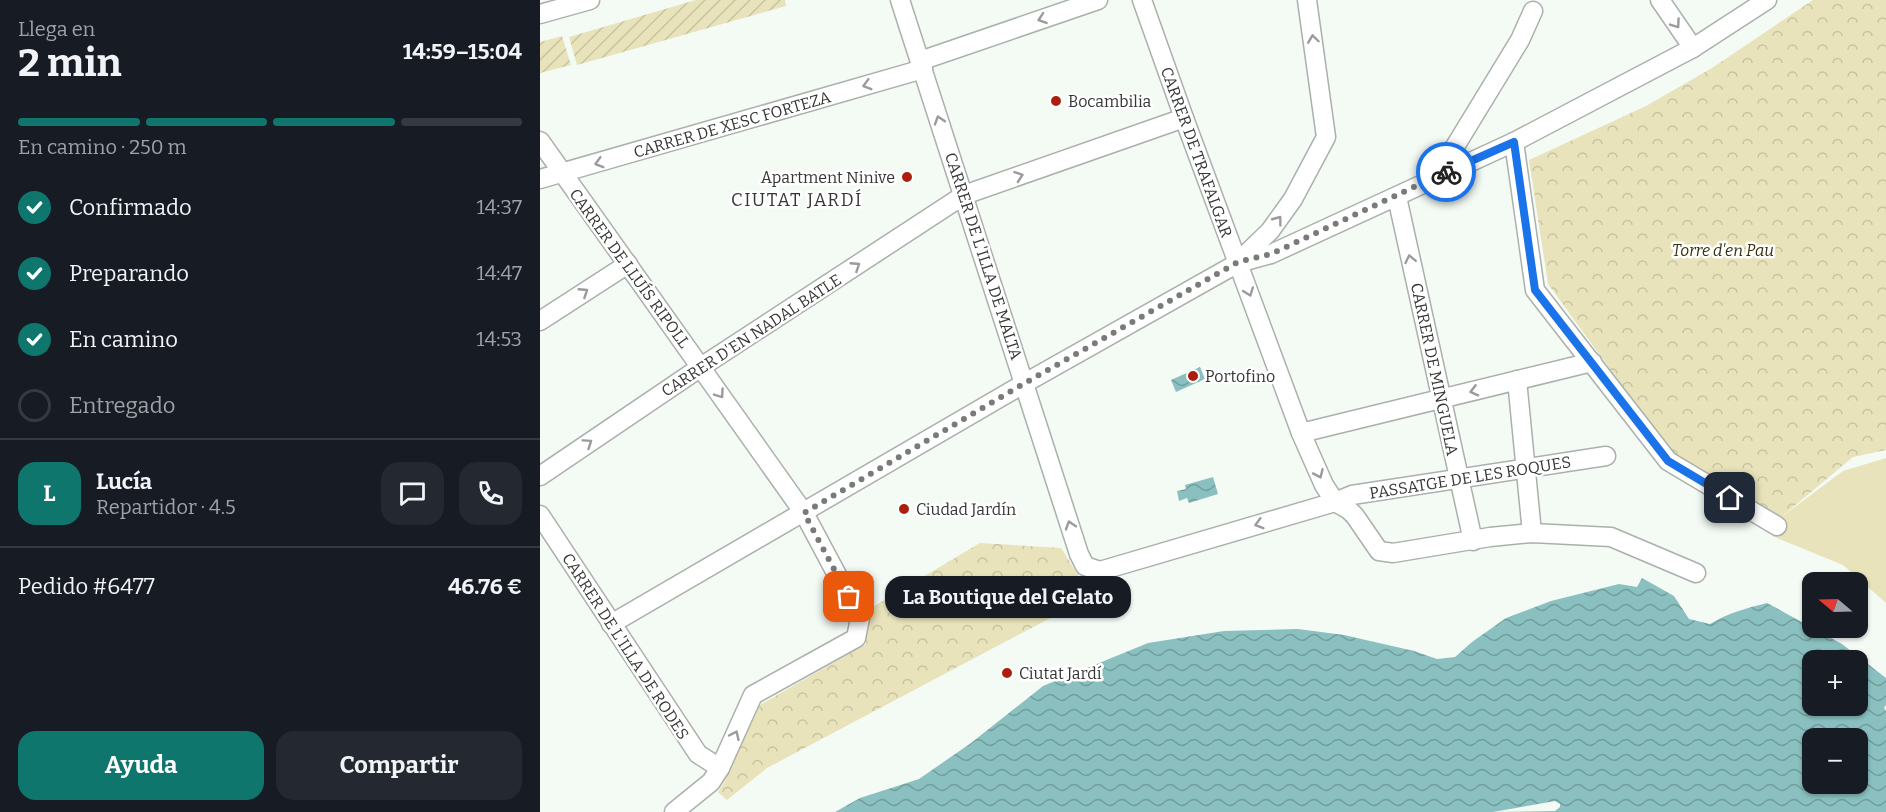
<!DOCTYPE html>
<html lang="es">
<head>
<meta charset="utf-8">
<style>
  :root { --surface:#171b24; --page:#242831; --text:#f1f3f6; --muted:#9ea1a6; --line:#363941; --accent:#0f766e }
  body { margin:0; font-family:Bitter,serif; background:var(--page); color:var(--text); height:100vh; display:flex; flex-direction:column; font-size:22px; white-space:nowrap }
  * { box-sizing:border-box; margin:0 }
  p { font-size:20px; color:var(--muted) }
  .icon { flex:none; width:33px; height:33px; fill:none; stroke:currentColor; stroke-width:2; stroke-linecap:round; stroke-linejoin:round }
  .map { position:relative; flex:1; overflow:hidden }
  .sheet { display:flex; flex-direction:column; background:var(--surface); width:540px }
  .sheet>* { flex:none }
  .needle { width:39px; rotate:289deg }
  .fabs { position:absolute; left:1262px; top:572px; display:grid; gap:12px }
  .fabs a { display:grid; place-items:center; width:66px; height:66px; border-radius:12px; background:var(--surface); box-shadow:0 2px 4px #0004; font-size:30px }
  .pin { position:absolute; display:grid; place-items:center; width:51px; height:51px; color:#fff; margin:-26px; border-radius:12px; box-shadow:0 3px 9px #0006 }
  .courier { position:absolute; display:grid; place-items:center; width:60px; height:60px; margin:-30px; border:4px solid #1a73e8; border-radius:50%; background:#fff; color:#222; box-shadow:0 2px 8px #0007 }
  .bubble { position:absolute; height:42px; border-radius:18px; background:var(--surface); box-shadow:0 2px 4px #0004; font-size:20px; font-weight:700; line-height:42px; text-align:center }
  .headline em { font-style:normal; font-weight:700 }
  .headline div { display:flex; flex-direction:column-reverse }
  .headline { display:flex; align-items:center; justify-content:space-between; height:102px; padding:0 18px }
  h1 { font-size:39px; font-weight:700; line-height:45px }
  .bar { display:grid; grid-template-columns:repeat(4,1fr); gap:9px 6px; align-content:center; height:72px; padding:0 18px }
  .bar i { height:8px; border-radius:4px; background:var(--line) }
  .bar .selected { background:var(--accent) }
  .bar p { grid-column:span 4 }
  .line { display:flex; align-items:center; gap:15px; padding:0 18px; border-top:2px solid var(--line) }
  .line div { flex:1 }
  .round { display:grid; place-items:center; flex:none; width:63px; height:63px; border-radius:18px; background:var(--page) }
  ol { padding:0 18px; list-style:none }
  li { display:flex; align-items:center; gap:18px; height:66px }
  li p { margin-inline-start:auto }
  li .icon { padding:6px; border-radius:50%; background:var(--accent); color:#fff; stroke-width:4 }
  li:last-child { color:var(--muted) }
  li i { width:33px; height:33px; border:3px solid var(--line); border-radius:50% }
  .primary-button { display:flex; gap:12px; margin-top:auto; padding:12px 18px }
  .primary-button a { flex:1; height:69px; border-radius:18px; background:var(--accent); color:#fff; font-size:24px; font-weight:700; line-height:69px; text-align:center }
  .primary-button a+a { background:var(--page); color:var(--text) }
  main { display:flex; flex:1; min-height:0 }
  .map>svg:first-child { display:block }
</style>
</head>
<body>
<main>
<section class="sheet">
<div class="headline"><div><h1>2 min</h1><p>Llega en</p></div><em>14:59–15:04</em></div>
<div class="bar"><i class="selected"></i><i class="selected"></i><i class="selected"></i><i></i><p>En camino · 250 m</p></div>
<ol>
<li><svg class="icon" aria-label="check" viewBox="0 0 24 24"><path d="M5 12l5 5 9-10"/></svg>Confirmado<p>14:37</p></li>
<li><svg class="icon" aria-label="check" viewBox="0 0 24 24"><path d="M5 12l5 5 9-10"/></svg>Preparando<p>14:47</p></li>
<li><svg class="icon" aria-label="check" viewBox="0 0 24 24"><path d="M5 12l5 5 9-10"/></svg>En camino<p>14:53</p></li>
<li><i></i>Entregado</li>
</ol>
<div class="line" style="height:108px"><b class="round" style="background:var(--accent);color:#fff">L</b><div><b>Lucía</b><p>Repartidor · 4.5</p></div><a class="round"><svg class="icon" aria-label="chat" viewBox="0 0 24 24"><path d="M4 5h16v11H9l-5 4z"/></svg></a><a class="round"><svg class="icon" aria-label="phone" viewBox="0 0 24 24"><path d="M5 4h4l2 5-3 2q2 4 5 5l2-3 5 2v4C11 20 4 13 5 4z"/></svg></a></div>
<div class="line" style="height:78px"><div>Pedido #6477</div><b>46.76 €</b></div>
<div class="primary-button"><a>Ayuda</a><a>Compartir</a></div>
</section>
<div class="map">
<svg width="1346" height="812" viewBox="0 0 1346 812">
  <defs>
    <pattern id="park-crowns" width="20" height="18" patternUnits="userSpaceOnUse" patternTransform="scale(1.5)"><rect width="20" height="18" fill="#e8e3bb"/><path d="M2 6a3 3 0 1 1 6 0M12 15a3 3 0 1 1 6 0" fill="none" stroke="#c8c3a1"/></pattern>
    <pattern id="garden-furrows" width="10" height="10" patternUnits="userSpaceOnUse" patternTransform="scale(1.5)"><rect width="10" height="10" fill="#e8e3bb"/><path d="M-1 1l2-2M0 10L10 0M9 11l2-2" fill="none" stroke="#c8c3a1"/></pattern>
    <pattern id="water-waves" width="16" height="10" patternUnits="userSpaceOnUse" patternTransform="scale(1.5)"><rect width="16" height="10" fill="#8ac0c0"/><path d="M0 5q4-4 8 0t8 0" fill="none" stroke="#729d9d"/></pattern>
  </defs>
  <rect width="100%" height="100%" fill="#f4fbf5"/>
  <polygon fill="#e8e3bb" points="1346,458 1346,603 1303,565 1232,536 1240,518 1303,471"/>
  <g fill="url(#park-crowns)">
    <polygon points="1273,0 1346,0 1346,450 1313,457 1240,518 1131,459 1105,417 1008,284 989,160 1106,106 1172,68"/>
    <polygon points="440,543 521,548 540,578 548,598 227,768 187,800 178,792 184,783 220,705 326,644 324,612"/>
  </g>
  <g fill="url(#garden-furrows)">
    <polygon points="156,0 245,0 246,6 37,65 29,37"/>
    <polygon points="22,36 31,65 0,73 0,42"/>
  </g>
  <g fill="url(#water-waves)" fill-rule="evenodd">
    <polygon points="660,367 665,379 636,392 631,380"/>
    <polygon points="673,477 678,494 649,503 647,498 639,501 637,491 646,489 645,485"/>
    <path d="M1102,578L1134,596L1149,619L1170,624C1188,613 1207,608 1227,603L1302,644L1346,678V705L1344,708L1346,711V812H295L320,798L379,779L431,743L503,686L608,643L684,631L758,629L804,635L874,651L897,659L915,657L932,642L966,618L1011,601L1079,584L1097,587ZM1272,660H1317V705H1272ZM1272,738H1317V783H1272Z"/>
  </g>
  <polygon fill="#f4fbf5" points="1015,801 1020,804 1020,807 1015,811 953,812"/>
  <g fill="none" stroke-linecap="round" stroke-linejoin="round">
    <g stroke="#aab0ab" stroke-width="21">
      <g id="minor">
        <polyline points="360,0 539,554 545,566 560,571 795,502 812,495 1066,456"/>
        <polyline points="602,0 644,118 761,433 784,485 795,502 809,510 815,516 839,551 853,553 950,537 992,533 1071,537 1156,573"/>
        <polyline points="1120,0 1153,48"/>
        <polyline points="1227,0 1153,48 974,142 995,290 1128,461 1237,526"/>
        <polyline points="0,14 50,0"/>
        <polyline points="380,61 558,0"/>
        <polyline points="0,141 264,513 320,618 316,638 213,695 180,768 171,782 134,812"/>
        <polyline points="897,176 980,40 993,11"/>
        <polyline points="0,179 383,69"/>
        <polyline points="857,197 933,541"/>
        <polyline points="699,261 730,231 753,199 786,137 767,0"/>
        <polyline points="0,321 88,264"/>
        <polyline points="977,380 992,533"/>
        <polyline points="761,433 1052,362"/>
        <polyline points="0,476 161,367 424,195 644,118"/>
        <polyline points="0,515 158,754 180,768"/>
        <polyline points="71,624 485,383 698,263 731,254 974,142"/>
      </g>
    </g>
    <use href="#minor" stroke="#fff" stroke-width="18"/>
  </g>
  <defs><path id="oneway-chevron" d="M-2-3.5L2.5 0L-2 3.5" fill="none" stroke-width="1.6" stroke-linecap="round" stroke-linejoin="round" transform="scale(1.5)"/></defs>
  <g stroke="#9a9b9a">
    <use href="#oneway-chevron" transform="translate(502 19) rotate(161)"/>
    <use href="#oneway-chevron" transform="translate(1136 24) rotate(55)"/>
    <use href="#oneway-chevron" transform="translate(773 39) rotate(-98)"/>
    <use href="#oneway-chevron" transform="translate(327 85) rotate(164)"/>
    <use href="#oneway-chevron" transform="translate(399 120) rotate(-108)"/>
    <use href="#oneway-chevron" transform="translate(59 163) rotate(164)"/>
    <use href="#oneway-chevron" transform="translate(479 176) rotate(-19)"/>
    <use href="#oneway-chevron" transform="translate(738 220) rotate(-53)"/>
    <use href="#oneway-chevron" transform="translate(870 259) rotate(-102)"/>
    <use href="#oneway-chevron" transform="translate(316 266) rotate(-33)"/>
    <use href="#oneway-chevron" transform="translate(44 292) rotate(-33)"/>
    <use href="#oneway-chevron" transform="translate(709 292) rotate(70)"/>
    <use href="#oneway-chevron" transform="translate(934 391) rotate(166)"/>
    <use href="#oneway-chevron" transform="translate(180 394) rotate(55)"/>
    <use href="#oneway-chevron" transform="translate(48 443) rotate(-34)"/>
    <use href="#oneway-chevron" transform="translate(779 474) rotate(66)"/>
    <use href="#oneway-chevron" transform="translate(719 524) rotate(164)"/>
    <use href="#oneway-chevron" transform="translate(530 525) rotate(-108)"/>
    <use href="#oneway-chevron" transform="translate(195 735) rotate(-65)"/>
  </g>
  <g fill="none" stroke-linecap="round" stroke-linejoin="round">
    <polyline stroke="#787c78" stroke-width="6" stroke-dasharray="0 10.8" points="309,597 264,513 485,383 698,262 731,254 906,172"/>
    <polyline stroke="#1a73e8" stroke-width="8" points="906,172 974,142 995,290 1128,461 1190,498"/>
  </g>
  <g fill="#ae1e0f" stroke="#fff" stroke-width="2">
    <circle cx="516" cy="101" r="6"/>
    <circle cx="367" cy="177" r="6"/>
    <circle cx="653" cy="376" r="6"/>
    <circle cx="364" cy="509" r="6"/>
    <circle cx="467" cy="673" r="6"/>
  </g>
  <g text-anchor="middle" stroke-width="5" stroke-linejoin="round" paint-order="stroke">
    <g font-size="16" fill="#353735" stroke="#fff" text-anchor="start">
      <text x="528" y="107">Bocambilia</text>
      <text x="355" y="183" text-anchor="end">Apartment Ninive</text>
      <text x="665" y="382">Portofino</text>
      <text x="376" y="515">Ciudad Jardín</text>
      <text x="479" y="679">Ciutat Jardí</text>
    </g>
    <g font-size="16" fill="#353735" stroke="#fff">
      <text transform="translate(192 124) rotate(-16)" y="6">CARRER DE XESC FORTEZA</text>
      <text transform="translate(657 152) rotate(70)" y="6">CARRER DE TRAFALGAR</text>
      <text transform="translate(444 256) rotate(72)" y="6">CARRER DE L'ILLA DE MALTA</text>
      <text transform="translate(90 268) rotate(54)" y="6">CARRER DE LLUÍS RIPOLL</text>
      <text transform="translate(211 335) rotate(-33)" y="6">CARRER D'EN NADAL BATLE</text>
      <text transform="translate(895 369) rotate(78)" y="6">CARRER DE MINGUELA</text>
      <text transform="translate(930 477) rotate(-9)" y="6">PASSATGE DE LES ROQUES</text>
      <text transform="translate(86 646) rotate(57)" y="6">CARRER DE L'ILLA DE RODES</text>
    </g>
    <g font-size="16" font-style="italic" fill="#35310e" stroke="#fff">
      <text x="1183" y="256">Torre d'en Pau</text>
    </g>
    <g font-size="18" letter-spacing="1.5" fill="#353735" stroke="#fff">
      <text x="257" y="206">CIUTAT JARDÍ</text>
    </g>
  </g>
</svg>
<div class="fabs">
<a><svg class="needle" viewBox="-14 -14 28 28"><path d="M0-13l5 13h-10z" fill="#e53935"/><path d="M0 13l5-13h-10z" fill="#9ea1a6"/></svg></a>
<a>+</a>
<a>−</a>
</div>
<div class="pin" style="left:309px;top:597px;background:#ea580c"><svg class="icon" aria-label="bag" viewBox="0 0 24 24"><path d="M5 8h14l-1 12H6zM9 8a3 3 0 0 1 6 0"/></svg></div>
<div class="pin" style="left:1190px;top:498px;background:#1f2937"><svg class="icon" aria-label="home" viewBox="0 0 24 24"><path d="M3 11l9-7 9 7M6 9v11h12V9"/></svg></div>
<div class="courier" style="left:906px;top:172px"><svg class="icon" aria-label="bike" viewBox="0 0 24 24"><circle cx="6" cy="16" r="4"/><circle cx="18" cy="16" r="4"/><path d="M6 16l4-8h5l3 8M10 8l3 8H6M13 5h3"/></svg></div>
<div class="bubble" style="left:345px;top:576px;width:246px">La Boutique del Gelato</div>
</div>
</main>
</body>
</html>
